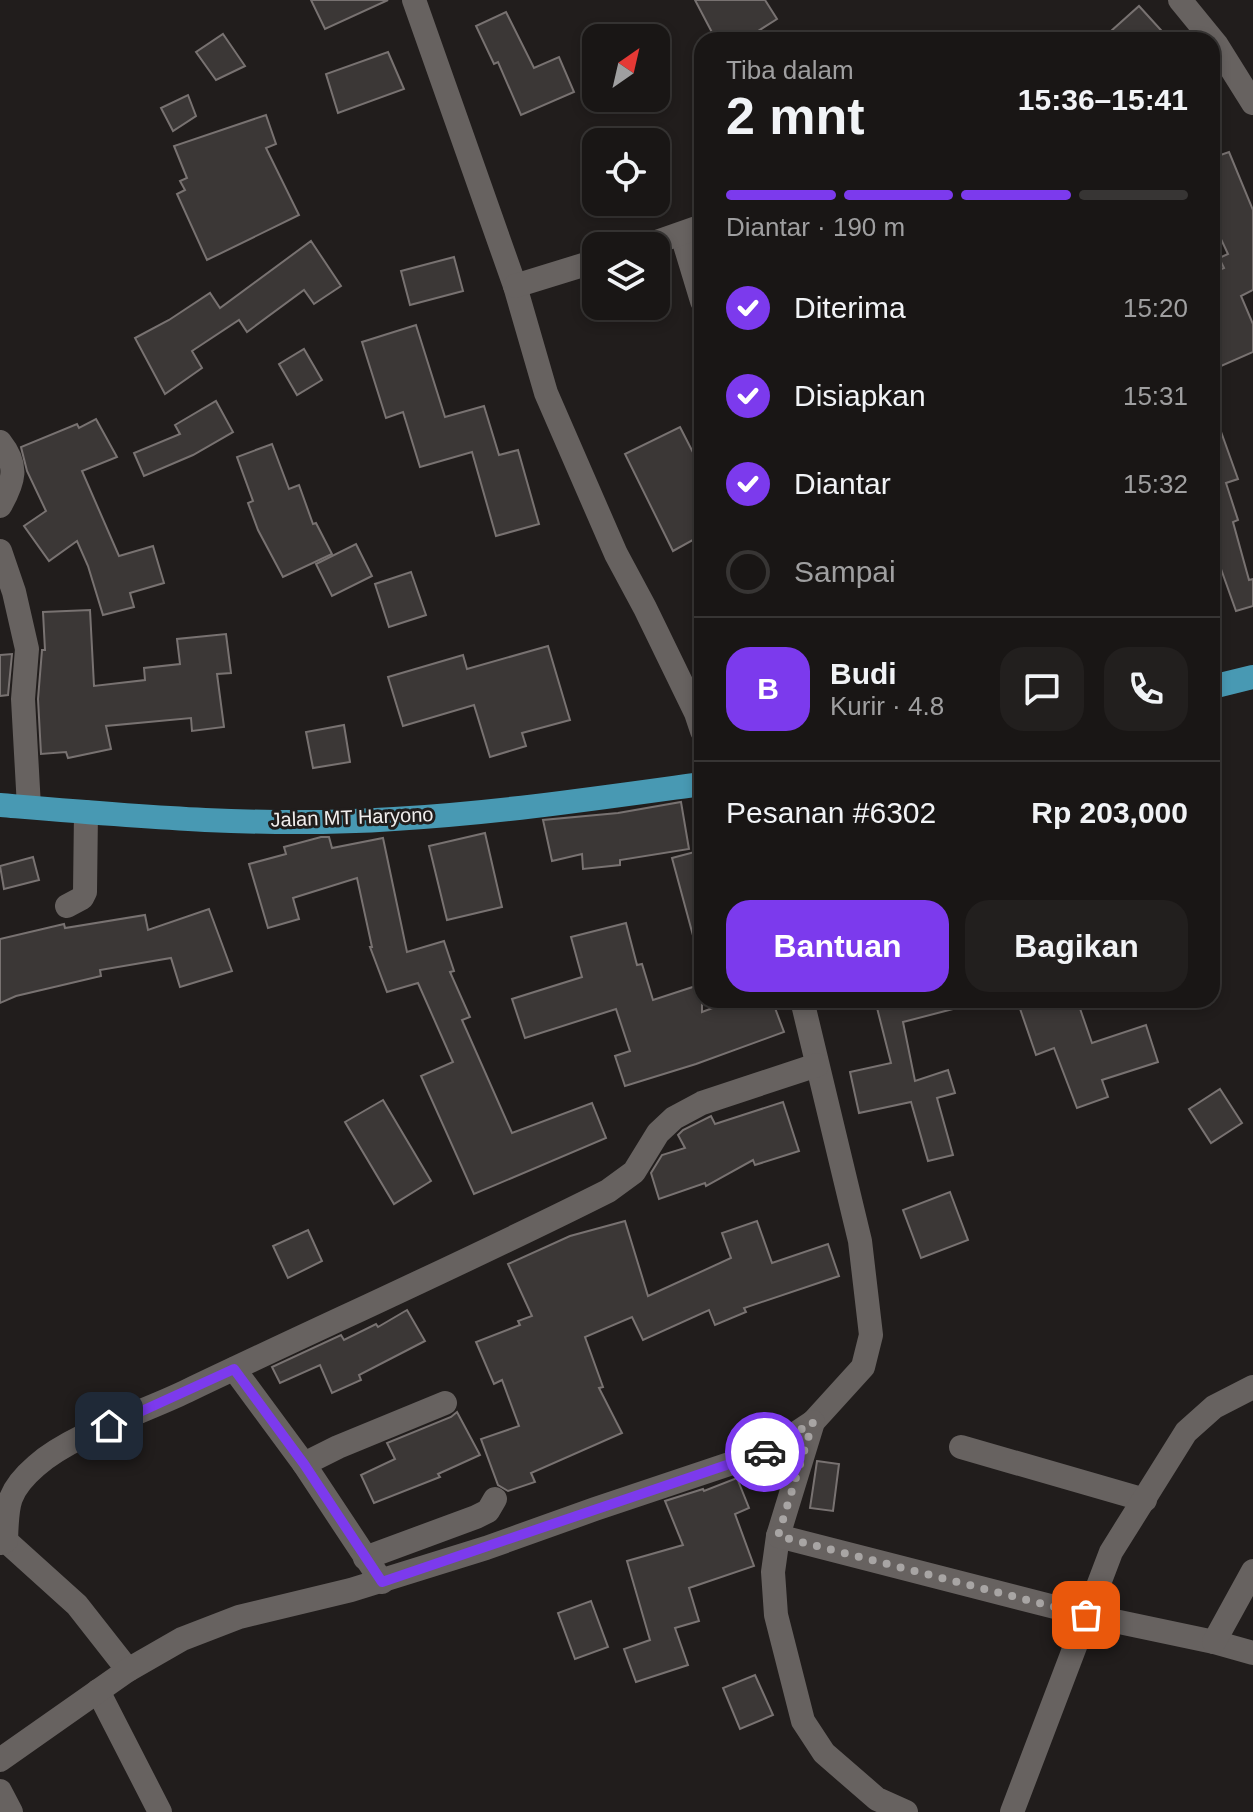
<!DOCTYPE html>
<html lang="id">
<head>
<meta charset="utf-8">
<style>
  :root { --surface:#191615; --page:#221f1e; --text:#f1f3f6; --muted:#9f9fa0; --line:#373534; --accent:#7c3aed }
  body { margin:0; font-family:Helvetica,sans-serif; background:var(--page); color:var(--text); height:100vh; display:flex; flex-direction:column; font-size:30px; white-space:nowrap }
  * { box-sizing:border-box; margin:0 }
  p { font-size:26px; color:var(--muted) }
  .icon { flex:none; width:44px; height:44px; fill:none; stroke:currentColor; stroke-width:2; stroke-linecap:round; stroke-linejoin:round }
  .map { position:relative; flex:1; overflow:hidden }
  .drawer { position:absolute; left:694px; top:32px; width:526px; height:976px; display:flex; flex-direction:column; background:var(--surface); border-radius:24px; box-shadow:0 4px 12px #0003,0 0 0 2px var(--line) }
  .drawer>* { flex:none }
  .needle { width:52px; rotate:34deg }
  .controls { position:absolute; left:582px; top:24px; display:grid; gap:16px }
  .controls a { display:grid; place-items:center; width:88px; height:88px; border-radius:16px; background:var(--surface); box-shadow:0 4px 12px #0003,0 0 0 2px var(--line); font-size:40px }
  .pin { position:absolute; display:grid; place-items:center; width:68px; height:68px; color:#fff; margin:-34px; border-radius:16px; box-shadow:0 4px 12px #0006 }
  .courier { position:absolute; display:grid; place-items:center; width:80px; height:80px; margin:-40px; border:6px solid #7c3aed; border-radius:50%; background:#fff; color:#222; box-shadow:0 2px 10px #0007 }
  .overview em { font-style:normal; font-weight:700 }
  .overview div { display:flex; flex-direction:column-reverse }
  .overview { display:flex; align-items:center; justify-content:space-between; height:136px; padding:0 32px }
  h1 { font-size:52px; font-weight:700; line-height:60px }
  .bar { display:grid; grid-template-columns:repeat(4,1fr); gap:12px 8px; align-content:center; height:96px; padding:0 32px }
  .bar i { height:10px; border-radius:6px; background:var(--line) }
  .bar .selected { background:var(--accent) }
  .bar p { grid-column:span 4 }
  .line { display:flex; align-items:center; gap:20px; padding:0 32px; border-top:2px solid var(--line) }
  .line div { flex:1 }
  .round { display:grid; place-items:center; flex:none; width:84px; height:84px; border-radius:24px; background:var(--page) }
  ol { padding:0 32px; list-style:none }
  li { display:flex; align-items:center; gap:24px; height:88px }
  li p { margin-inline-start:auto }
  li .icon { padding:8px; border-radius:50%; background:var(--accent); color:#fff; stroke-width:4 }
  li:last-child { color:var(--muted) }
  li i { width:44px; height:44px; border:4px solid var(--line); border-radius:50% }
  .button { display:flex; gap:16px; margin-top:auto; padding:16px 32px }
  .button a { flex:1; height:92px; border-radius:24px; background:var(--accent); color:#fff; font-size:32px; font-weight:700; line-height:92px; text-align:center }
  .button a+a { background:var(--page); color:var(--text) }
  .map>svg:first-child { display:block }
</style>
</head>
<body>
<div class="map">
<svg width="1253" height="1812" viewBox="0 0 1253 1812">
  <rect width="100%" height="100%" fill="#211d1c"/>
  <g fill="#3b3736" stroke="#787271" stroke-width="2">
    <polygon points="311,0 388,0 325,29"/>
    <polygon points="695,0 765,0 777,19 744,40 716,40"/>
    <polygon points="1139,6 1170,40 1101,40"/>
    <polygon points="506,12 534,68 559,57 574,92 521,115 498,62 494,64 476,26"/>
    <polygon points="223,34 245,66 216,80 196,52"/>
    <polygon points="388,52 404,89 338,113 326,74"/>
    <polygon points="188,95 196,116 173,131 161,108"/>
    <polygon points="266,115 276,144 266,148 299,215 207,260 177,194 185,190 180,181 187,178 174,146"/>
    <polygon points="1229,152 1253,210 1253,290 1241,296 1253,324 1253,352 1212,370 1212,273 1224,268 1219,258 1228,254 1212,220 1212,158"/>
    <polygon points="311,241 341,286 314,304 304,290 247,332 239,320 192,351 202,368 165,394 135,338 169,320 210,293 220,308"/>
    <polygon points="454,257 463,291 410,305 401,271"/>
    <polygon points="416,325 445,417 484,406 499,455 518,450 539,524 496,536 472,452 420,467 403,412 386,418 362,342"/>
    <polygon points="304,349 322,380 297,395 279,364"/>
    <polygon points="216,401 233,432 193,455 144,476 134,453 180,434 175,425"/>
    <polygon points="1212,415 1215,415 1238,479 1226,483 1238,520 1233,522 1249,580 1253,579 1253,606 1236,611 1221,569 1212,572"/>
    <polygon points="96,419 117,457 82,471 119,556 153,546 164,583 130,593 134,607 103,615 88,566 77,541 49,561 24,526 46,511 27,471 21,447 77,424 79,428"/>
    <polygon points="680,427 702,470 702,535 673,551 625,454"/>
    <polygon points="272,444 289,489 299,485 313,524 316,523 332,554 283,577 258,530 248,503 253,501 237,457"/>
    <polygon points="356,544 372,576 332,596 316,564"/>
    <polygon points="411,572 426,615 389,627 375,584"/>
    <polygon points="90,610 94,686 145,680 144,668 180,664 177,639 226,634 231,673 217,674 224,727 192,731 191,718 106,726 111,749 68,758 66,752 41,754 38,699 42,650 45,650 43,612"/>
    <polygon points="548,646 570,720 522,733 526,746 490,757 474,705 403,726 388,677 463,655 467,669"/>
    <polygon points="12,654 8,695 0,696 0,655"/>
    <polygon points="344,725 350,762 313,768 306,732"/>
    <polygon points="681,802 689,849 620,860 620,865 583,869 582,854 552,861 543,820 618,813"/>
    <polygon points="485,833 502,907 447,920 429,846"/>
    <polygon points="321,837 329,837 332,848 383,838 407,952 444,941 454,971 450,972 470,1017 462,1020 512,1133 592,1103 606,1138 474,1194 421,1076 453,1062 418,983 387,992 370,947 372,947 357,878 293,898 299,919 268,928 249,864 286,854 284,847"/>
    <polygon points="702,850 702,942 695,943 672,858"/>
    <polygon points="33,857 39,880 4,889 0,866"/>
    <polygon points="209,909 232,971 180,987 171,958 100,970 101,976 16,996 0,1003 0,939 64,924 65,928 145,915 148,930"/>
    <polygon points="626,923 637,965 642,964 653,1000 702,984 702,1012 734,1000 772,1000 784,1032 696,1064 625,1086 615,1056 630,1051 616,1009 525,1038 512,999 582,977 571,937"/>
    <polygon points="875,1000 956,1000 957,1008 903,1022 915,1081 948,1070 955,1093 937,1098 953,1155 928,1161 911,1102 859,1113 850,1072 891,1063"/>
    <polygon points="1017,1000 1077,1000 1092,1043 1146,1025 1158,1062 1102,1080 1108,1097 1077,1108 1054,1048 1036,1055"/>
    <polygon points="1220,1089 1242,1123 1211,1143 1189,1109"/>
    <polygon points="383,1100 431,1181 394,1204 345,1122"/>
    <polygon points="783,1102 799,1151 755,1165 753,1160 706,1186 705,1183 659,1199 651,1173 662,1155 685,1148 678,1135 683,1130 711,1116 715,1124"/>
    <polygon points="950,1192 968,1240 921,1258 903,1210"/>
    <polygon points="625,1221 648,1296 731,1258 722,1233 757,1221 772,1263 828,1244 839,1276 744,1308 746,1312 715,1325 709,1310 643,1340 632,1317 585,1337 603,1387 599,1388 622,1433 531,1473 535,1482 508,1491 498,1485 481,1439 519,1426 502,1380 494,1384 476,1342 520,1325 518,1321 532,1316 508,1264 570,1236"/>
    <polygon points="308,1230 322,1261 288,1278 273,1246"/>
    <polygon points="407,1310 425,1341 359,1375 361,1380 332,1393 320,1365 280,1383 272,1367 341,1335 344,1340 376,1324 378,1327"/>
    <polygon points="457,1412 480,1455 438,1474 440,1477 374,1503 361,1475 395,1459 387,1443 451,1417"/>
    <polygon points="817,1461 839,1464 833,1511 810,1508"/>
    <polygon points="737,1478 749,1508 735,1514 754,1566 689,1588 699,1621 675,1628 688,1665 636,1682 624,1649 650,1640 627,1561 683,1545 665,1501 703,1489 704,1491"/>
    <polygon points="591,1601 608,1647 575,1659 558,1613"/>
    <polygon points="755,1675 773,1715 740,1729 723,1688"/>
  </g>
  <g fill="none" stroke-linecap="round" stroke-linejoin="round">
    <g stroke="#676260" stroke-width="24">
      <polyline points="414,0 515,286 546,393 616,554 645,608 696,713 702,731"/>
      <polyline points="1180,0 1216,44 1253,103"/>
      <polyline points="682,235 702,301"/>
      <polyline points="645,246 702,226"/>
      <polyline points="515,286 596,261"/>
      <path d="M0,442C19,466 14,481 0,506"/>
      <polyline points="0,551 14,592 27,649 23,699 29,807"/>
      <polyline points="67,906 82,898 85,892 86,812"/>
      <polyline points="802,1000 860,1241 871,1335 863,1367 813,1422 778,1536 773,1572 776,1615 803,1721 824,1753 877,1799 906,1812"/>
      <polyline points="234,1369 304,1464 382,1582"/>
      <polyline points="961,1447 1145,1500"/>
      <polyline points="304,1464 338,1447 445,1403"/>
      <polyline points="778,1536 1086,1615 1214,1642 1253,1653"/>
      <polyline points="6,1541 77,1605 128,1670"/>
      <path d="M0,1543L6,1541C7,1505 7,1491 36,1466C72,1434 142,1413 187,1391C327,1324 469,1261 608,1191L634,1172L658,1133L674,1118L702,1103L817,1065"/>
      <polyline points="365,1558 476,1517 488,1511 495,1499"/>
      <polyline points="1214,1642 1253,1571"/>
      <polyline points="98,1691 160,1812"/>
      <polyline points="0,1760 128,1670 182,1639 239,1617 351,1590 486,1548 595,1509 771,1450 813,1422"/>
      <polyline points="0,1791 11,1812"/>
      <polyline points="1012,1812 1111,1552 1186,1432 1214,1407 1253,1387"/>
    </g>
    <g stroke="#4899b3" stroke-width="24">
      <polyline points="1212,687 1253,677"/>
      <path d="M0,805C131,816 263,828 394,819C497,813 600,798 702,784"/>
    </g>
  </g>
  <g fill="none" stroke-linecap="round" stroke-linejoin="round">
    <polyline stroke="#a8a5a4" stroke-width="8" stroke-dasharray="0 14.4" points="765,1452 813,1422 778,1536 1086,1615"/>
    <polyline stroke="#7c3aed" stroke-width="10" points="109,1426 234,1369 304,1464 382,1582 765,1452"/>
  </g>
  <g text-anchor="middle" stroke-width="6" stroke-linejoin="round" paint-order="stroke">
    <g font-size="20" fill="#f1eeed" stroke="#211d1c">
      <text transform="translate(352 817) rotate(-2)" y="7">Jalan MT Haryono</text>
    </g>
  </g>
</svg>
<div class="controls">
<a><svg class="needle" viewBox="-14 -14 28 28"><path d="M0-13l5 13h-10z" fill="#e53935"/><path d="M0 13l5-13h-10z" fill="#9f9fa0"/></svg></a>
<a><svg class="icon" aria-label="locate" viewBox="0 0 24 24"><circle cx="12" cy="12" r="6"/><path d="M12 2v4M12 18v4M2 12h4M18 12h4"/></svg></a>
<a><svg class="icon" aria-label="layers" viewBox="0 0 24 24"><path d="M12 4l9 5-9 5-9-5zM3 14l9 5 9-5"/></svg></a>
</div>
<div class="pin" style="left:1086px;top:1615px;background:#ea580c"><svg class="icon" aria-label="bag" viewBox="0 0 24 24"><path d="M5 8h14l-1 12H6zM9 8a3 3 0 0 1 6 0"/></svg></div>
<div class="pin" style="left:109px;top:1426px;background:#1f2937"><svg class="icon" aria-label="home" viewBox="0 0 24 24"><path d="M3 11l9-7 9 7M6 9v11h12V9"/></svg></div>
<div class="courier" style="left:765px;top:1452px"><svg class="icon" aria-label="car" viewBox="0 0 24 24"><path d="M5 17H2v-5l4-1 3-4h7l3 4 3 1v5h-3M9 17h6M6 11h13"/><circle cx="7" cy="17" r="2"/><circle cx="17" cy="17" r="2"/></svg></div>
<section class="drawer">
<div class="overview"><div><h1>2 mnt</h1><p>Tiba dalam</p></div><em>15:36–15:41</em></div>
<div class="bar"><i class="selected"></i><i class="selected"></i><i class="selected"></i><i></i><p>Diantar · 190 m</p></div>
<ol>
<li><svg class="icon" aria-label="check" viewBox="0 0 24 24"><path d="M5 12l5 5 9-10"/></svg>Diterima<p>15:20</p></li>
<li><svg class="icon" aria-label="check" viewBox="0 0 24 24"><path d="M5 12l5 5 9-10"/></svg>Disiapkan<p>15:31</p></li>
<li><svg class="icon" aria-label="check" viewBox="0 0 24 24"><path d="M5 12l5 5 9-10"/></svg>Diantar<p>15:32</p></li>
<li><i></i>Sampai</li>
</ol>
<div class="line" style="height:144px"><b class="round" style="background:var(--accent);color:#fff">B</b><div><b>Budi</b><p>Kurir · 4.8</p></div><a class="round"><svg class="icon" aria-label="chat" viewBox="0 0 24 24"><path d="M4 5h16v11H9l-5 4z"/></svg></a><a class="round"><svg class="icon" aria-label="phone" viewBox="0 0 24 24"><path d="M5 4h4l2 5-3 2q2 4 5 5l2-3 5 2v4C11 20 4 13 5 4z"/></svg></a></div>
<div class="line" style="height:104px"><div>Pesanan #6302</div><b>Rp 203,000</b></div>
<div class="button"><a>Bantuan</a><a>Bagikan</a></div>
</section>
</div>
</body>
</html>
